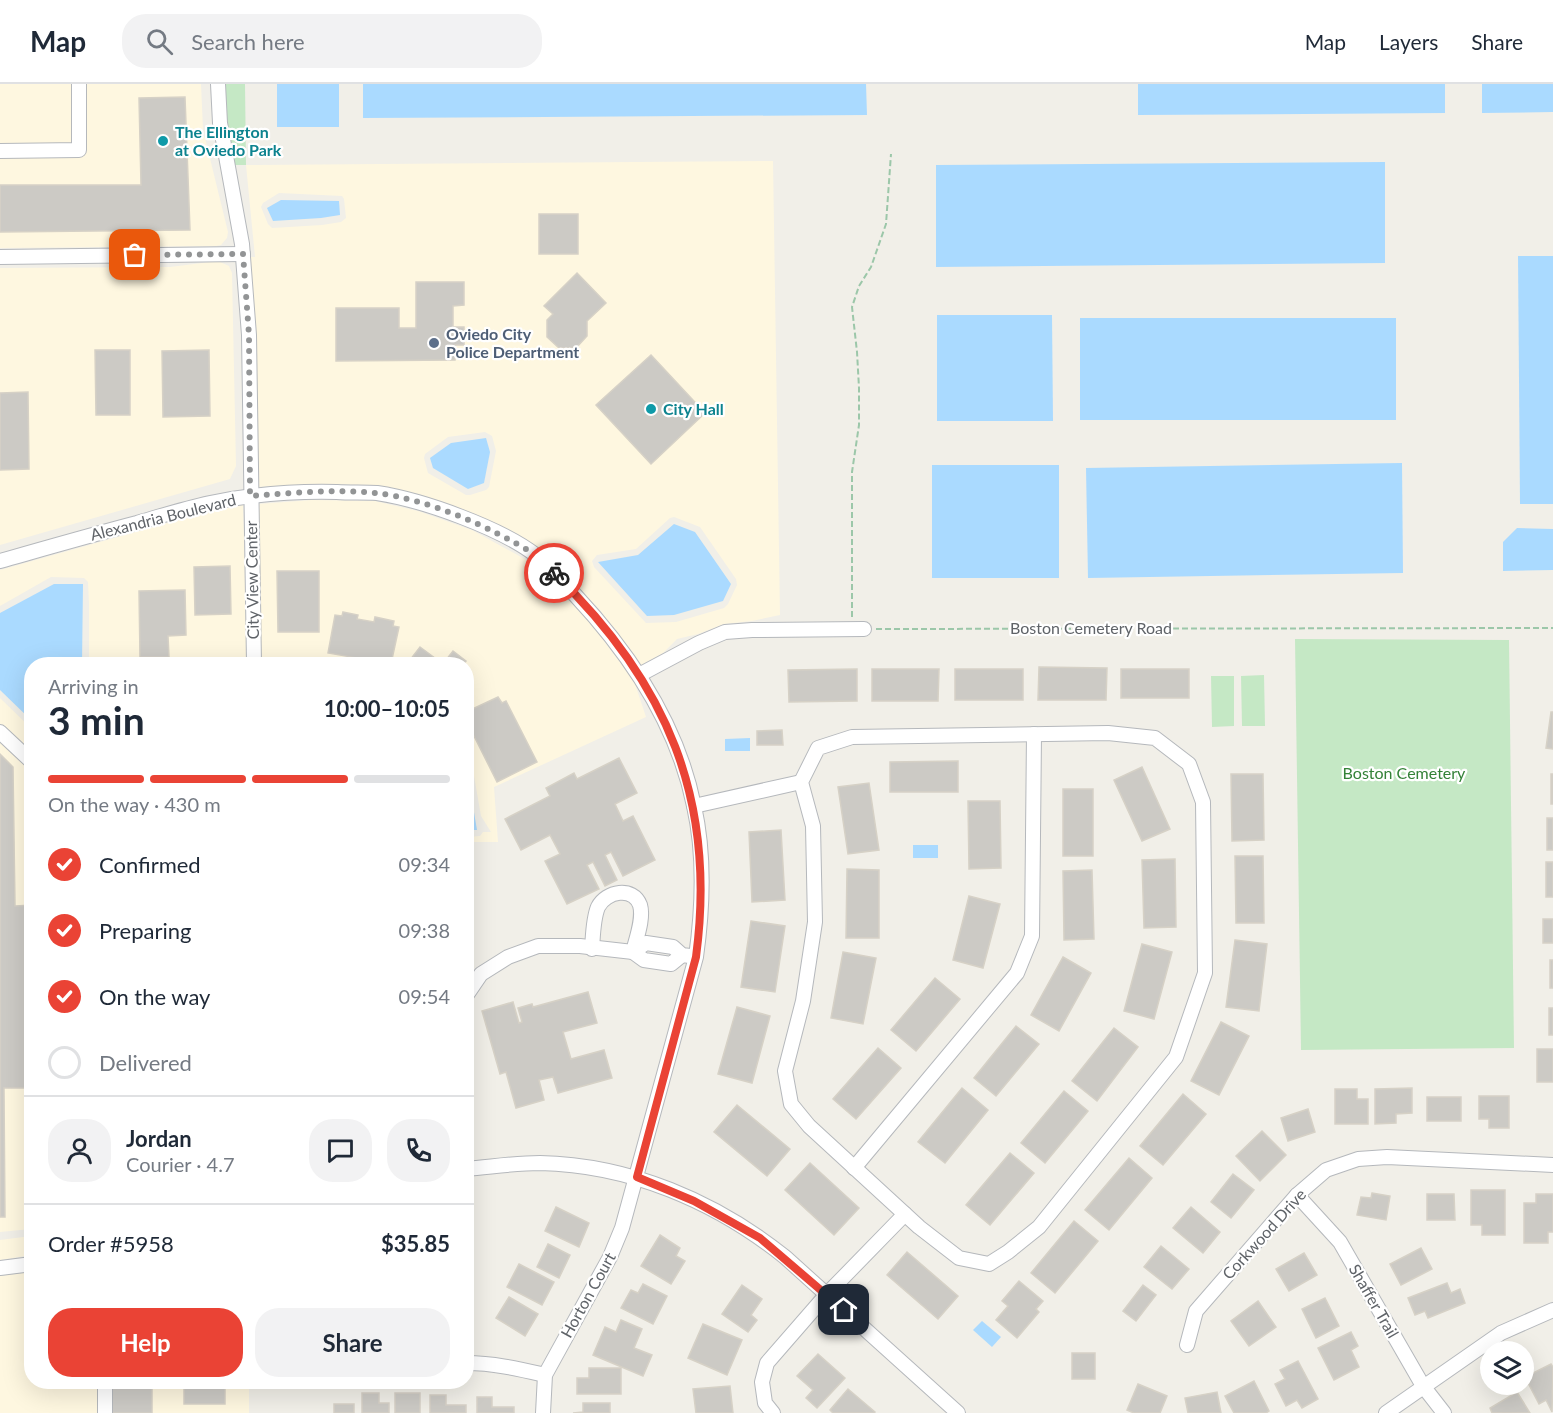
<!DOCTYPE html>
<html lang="en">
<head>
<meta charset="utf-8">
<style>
  :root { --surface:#fff; --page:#f2f2f3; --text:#1f2937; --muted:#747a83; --line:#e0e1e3; --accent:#ea4335 }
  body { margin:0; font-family:Lato,sans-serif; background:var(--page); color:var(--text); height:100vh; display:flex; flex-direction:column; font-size:22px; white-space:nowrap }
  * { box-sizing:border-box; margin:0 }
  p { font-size:20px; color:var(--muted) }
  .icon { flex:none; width:33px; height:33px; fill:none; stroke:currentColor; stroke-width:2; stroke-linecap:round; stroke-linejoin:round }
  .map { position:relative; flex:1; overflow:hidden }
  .details { position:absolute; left:24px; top:573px; width:450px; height:732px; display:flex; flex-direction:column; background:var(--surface); border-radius:24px; box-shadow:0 6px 24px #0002 }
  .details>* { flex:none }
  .controls { position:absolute; left:1480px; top:1257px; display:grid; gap:12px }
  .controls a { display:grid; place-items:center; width:54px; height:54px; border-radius:50%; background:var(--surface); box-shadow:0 6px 24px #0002; font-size:30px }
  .pin { position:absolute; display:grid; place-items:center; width:51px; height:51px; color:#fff; margin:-26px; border-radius:12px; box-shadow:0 3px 9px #0006 }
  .courier { position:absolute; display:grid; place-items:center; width:60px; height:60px; margin:-30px; border:4px solid #ea4335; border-radius:50%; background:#fff; color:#222; box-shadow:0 2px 8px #0007 }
  .summary em { font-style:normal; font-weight:700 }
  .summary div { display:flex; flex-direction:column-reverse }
  .summary { display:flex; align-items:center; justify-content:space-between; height:102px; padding:0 24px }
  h1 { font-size:39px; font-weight:700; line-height:45px }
  .bar { display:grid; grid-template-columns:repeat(4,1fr); gap:9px 6px; align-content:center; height:72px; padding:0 24px }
  .bar i { height:8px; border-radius:4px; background:var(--line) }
  .bar .on { background:var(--accent) }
  .bar p { grid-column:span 4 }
  .line { display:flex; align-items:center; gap:15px; padding:0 24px; border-top:2px solid var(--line) }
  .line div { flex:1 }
  .round { display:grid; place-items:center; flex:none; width:63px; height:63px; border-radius:24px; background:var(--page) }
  ol { padding:0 24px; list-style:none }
  li { display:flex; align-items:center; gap:18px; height:66px }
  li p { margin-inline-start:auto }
  li .icon { padding:6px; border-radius:50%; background:var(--accent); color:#fff; stroke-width:4 }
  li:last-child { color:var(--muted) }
  li i { width:33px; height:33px; border:3px solid var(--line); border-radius:50% }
  .button { display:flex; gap:12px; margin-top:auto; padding:12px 24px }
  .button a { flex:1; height:69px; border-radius:24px; background:var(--accent); color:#fff; font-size:24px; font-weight:700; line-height:69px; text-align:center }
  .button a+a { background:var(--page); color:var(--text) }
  header { display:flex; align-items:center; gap:36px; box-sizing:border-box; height:84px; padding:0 30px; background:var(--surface); border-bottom:2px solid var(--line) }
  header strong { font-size:28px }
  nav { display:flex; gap:33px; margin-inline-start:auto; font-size:21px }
  .search { width:420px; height:54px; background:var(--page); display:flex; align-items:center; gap:15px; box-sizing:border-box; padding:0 21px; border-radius:24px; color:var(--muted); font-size:22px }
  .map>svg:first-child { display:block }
</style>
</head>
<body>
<header>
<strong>Map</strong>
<div class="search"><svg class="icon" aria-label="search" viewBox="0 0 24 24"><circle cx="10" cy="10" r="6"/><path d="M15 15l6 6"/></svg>Search here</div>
<nav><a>Map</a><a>Layers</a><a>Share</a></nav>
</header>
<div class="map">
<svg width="1553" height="1329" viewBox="0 0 1553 1329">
  <rect width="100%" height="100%" fill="#f1efe8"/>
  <g fill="#fef7e0" fill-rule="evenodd">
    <polygon points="0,0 201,0 203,45 201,50 205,54 228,148 227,154 221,161 216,162 0,164"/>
    <path d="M773,77L780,531L752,537L724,540L698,550L677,555L663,569L641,581L600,526L540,465L505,444L477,431L422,411L377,401L312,400L257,403L256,251L250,173H255L246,81ZM279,109L342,112L344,115L346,134L341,138L322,141L272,144L268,140L261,123L263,119ZM485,348L492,352L496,367L489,403L486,406L470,411H466L428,389L424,374L425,370L448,353ZM674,433L700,443L736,495L737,501L728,520L724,524L676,538L646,539L594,483L592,477L597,471L636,465L670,434Z"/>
    <polygon points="218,177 229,182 232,189 236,382 230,395 0,461 0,184 170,183"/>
    <polygon points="312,416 375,417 418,427 472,446 532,479 590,538 634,597 646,633 494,703 498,758 467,758 467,753 480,752 483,748 491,748 481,732 474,692 467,682 466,580 261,580 258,420"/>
    <polygon points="243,421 247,580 89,580 89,520 88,498 84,494 51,493 0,522 0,486 210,427"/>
    <polygon points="0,614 32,645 31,1145 0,1148"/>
    <polygon points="31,1152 31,1171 0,1176 0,1156"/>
    <polygon points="31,1188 32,1298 249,1298 249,1329 0,1329 0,1192"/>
  </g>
  <g fill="#c5e8c5">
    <polygon points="225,0 245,0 246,81 235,81 227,38"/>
    <polygon points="1295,555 1509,556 1514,964 1301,966"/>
    <polygon points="1264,591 1265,642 1242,642 1241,592"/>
    <polygon points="1211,592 1234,592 1234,642 1212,643"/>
  </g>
  <g fill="#aadaff">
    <rect x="277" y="0" width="62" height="43"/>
    <polygon points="363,0 866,0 867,31 363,34"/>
    <polygon points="1138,0 1445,0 1445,29 1138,31"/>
    <polygon points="1482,0 1553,0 1553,28 1482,29"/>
    <polygon points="1385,78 1385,179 936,183 936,81"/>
    <polygon points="281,116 339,117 340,131 321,134 273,137 267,124"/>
    <polygon points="1518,172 1553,172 1553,420 1520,420"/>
    <polygon points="937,231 1052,231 1053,337 937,337"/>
    <rect x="1080" y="234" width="316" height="102"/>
    <polygon points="486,354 490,368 484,399 468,405 433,384 430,374 451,359"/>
    <polygon points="1402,379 1403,489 1088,494 1086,384"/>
    <rect x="932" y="381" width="127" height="113"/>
    <polygon points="674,440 695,448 731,500 723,517 674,531 647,532 598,478 638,471"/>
    <polygon points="1517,444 1553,445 1553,486 1503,487 1503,458"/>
    <polygon points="54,500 83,500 82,580 32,580 31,636 0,606 0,529"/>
    <polygon points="750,654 750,667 725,667 725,655"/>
    <polygon points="466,692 468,693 477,746 467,746"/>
    <rect x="913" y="761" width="25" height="13"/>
    <polygon points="982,1237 1001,1253 992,1263 973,1246"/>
  </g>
  <g fill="#cccac5" stroke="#d6d1c6" stroke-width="1.5">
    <polygon points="185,13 190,146 0,148 0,101 141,101 139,14"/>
    <rect x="539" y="130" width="39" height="40"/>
    <polygon points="577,189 606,219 587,237 587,252 576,264 559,264 547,253 547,236 553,230 544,222"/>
    <polygon points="416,198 464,198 464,221 453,222 453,243 464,243 464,261 455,261 455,276 336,277 336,224 399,224 399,244 416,244"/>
    <polygon points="95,266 130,266 130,331 96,331"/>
    <polygon points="209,266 210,332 163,333 162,267"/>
    <polygon points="651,271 705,329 651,380 596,321"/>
    <polygon points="28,308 29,385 0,386 0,309"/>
    <polygon points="230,482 231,530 195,531 194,483"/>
    <polygon points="277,487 319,487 319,548 278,548"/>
    <polygon points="185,506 186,551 168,552 169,573 140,573 139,507"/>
    <polygon points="343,528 358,531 357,535 374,538 375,533 394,537 393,542 399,543 391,580 328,569 335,531 342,532"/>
    <polygon points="420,563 443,580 453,567 466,577 463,580 407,580"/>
    <polygon points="1039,583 1107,584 1106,616 1038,616"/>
    <polygon points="857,585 857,617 789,618 788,586"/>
    <polygon points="872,585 939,585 938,617 872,617"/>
    <rect x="955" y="585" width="68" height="31"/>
    <rect x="1121" y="585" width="68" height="29"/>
    <polygon points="498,613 502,619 506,617 537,678 497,698 466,636 466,628"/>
    <polygon points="1551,628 1553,628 1553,665 1546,664"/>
    <polygon points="782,646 783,661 757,661 757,647"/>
    <polygon points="0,670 13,683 15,822 32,821 32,1004 4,1004 5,1133 0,1133"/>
    <polygon points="619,674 637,709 615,720 623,737 633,732 655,776 623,792 611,768 605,771 617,796 605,802 593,778 587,781 599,805 567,820 545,777 560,770 550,751 521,766 505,735 550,712 546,704 574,689 577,695"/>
    <polygon points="958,677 958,708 890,708 890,678"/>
    <polygon points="1142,683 1170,745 1142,757 1114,696"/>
    <polygon points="1231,690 1263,690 1264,756 1232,757"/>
    <rect x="1551" y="690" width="2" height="30"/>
    <polygon points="869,699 879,766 848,770 838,703"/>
    <rect x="1063" y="705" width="30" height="67"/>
    <polygon points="968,717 1000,717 1001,784 969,785"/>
    <rect x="1547" y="734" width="6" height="32"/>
    <polygon points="781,746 785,816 752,818 749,748"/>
    <polygon points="1235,772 1263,772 1264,839 1236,839"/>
    <polygon points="1175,775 1176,843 1144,844 1142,776"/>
    <rect x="1546" y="778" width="7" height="35"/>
    <polygon points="847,785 879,786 879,854 846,854"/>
    <polygon points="1092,786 1094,855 1064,856 1063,787"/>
    <polygon points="969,812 1000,820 983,884 953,876"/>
    <rect x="1543" y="835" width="10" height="24"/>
    <polygon points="751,837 785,842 775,908 741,903"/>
    <polygon points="1235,856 1267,860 1259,927 1226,923"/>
    <polygon points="1142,860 1172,868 1154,935 1124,927"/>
    <polygon points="843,868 876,874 863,940 831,934"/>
    <polygon points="1063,873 1091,889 1059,947 1031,931"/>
    <rect x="1550" y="876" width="3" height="28"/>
    <polygon points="935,894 960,915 916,967 891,946"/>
    <polygon points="588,908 597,939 563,948 571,975 604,966 612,994 558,1009 553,993 539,996 544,1016 516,1024 506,988 500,990 482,927 513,918 519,939 522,938 518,924 532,920 533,923"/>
    <polygon points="737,923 770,932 752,999 718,990"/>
    <rect x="1549" y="924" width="4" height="27"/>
    <polygon points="1221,938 1249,952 1219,1011 1191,997"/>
    <polygon points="1016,942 1039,960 996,1012 974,994"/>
    <polygon points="1114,944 1138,963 1097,1017 1072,997"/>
    <polygon points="878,964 901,984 856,1035 833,1015"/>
    <rect x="1537" y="965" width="16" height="33"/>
    <polygon points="962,1004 988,1026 945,1079 918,1058"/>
    <polygon points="1412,1004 1412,1029 1396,1030 1396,1039 1375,1040 1375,1005"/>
    <polygon points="1335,1005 1357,1005 1357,1015 1368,1015 1368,1040 1335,1040"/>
    <polygon points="1064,1007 1088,1027 1045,1079 1021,1059"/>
    <polygon points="1183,1010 1206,1030 1163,1081 1140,1062"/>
    <polygon points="1479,1012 1509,1012 1509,1044 1489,1044 1489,1035 1479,1035"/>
    <rect x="1427" y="1013" width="34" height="24"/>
    <polygon points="737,1021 790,1065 767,1092 714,1048"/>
    <polygon points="1308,1025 1315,1048 1288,1057 1281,1034"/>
    <polygon points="1262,1047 1286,1071 1260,1097 1236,1072"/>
    <polygon points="1010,1069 1034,1089 990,1141 966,1121"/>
    <polygon points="1129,1074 1152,1094 1109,1146 1085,1126"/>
    <polygon points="810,1079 859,1124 834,1151 785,1106"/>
    <polygon points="1233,1090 1254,1106 1231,1134 1211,1118"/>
    <polygon points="1471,1106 1505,1106 1505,1151 1482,1151 1482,1141 1471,1141"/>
    <polygon points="1372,1109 1390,1112 1386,1136 1357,1131 1361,1113 1371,1114"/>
    <polygon points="1427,1110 1454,1110 1455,1136 1427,1136"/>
    <polygon points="1536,1110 1553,1110 1553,1148 1548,1148 1548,1159 1524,1159 1524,1119 1536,1119"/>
    <polygon points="556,1123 589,1139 579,1163 545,1147"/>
    <polygon points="1191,1123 1220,1148 1203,1169 1173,1144"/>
    <polygon points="1074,1137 1098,1157 1055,1209 1031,1189"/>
    <polygon points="660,1151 680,1164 676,1172 685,1177 671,1200 641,1182"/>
    <polygon points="548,1160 570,1171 559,1194 537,1183"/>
    <polygon points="1161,1162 1189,1185 1172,1205 1144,1183"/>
    <polygon points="1421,1164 1432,1185 1401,1201 1390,1180"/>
    <polygon points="907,1168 958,1212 938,1235 887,1191"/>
    <polygon points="1304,1169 1317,1191 1289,1207 1276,1185"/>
    <polygon points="519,1180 554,1198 542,1221 507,1203"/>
    <polygon points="1019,1197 1043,1217 1036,1225 1039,1228 1017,1254 996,1236 1008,1222 1002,1217"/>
    <rect x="466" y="1199" width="4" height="30"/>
    <polygon points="1447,1199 1451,1209 1460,1205 1465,1219 1428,1234 1425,1227 1415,1231 1408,1214"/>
    <polygon points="643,1200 667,1212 653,1240 621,1224 631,1206 638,1209"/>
    <polygon points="742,1201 762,1215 751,1231 757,1236 748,1248 722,1230"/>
    <polygon points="1143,1201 1156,1211 1136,1237 1123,1227"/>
    <polygon points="509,1213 538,1230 525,1252 496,1234"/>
    <polygon points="1325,1214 1339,1242 1316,1254 1302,1225"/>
    <polygon points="1258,1217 1276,1243 1249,1262 1231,1237"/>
    <polygon points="621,1236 642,1245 634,1264 652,1271 643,1292 593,1271 605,1243 616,1248"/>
    <polygon points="703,1240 742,1256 727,1291 688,1274"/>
    <polygon points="1351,1248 1358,1262 1351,1266 1359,1283 1334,1296 1318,1264"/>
    <rect x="1072" y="1269" width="23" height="26"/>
    <polygon points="818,1270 845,1294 817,1324 806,1314 813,1306 797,1292"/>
    <polygon points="1298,1277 1318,1315 1302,1324 1297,1316 1286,1322 1275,1300 1285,1295 1280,1286"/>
    <polygon points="1551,1280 1553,1283 1552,1328 1546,1316 1539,1320 1525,1293"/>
    <polygon points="589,1284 621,1284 621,1310 577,1310 577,1294 589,1294"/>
    <polygon points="1254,1297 1269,1327 1266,1329 1234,1329 1225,1312"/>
    <rect x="109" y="1298" width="43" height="31"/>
    <rect x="184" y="1298" width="41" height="22"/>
    <polygon points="1138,1300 1167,1312 1160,1329 1134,1329 1127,1326"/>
    <polygon points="730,1302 733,1329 696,1329 693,1305"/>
    <polygon points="848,1305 875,1328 874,1329 833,1329 830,1326"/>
    <polygon points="1217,1308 1221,1329 1188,1329 1185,1314"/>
    <polygon points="1517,1308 1530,1329 1492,1329 1490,1324"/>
    <polygon points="362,1309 379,1309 379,1319 389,1319 389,1329 362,1329"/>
    <rect x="395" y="1309" width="25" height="20"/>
    <polygon points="430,1311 446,1311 446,1321 466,1321 466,1329 430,1329"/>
    <polygon points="477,1313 492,1313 492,1323 514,1323 514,1329 477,1329"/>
    <polygon points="583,1319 610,1319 610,1329 573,1329 583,1328"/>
    <rect x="334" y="1320" width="20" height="9"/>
  </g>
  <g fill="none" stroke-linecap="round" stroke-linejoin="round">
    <g stroke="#b5b8bc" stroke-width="16">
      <g id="minor">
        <polyline points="218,0 220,39 242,160 249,251 254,580"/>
        <polyline points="0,67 79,66 79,0"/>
        <polyline points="0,173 243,170"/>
        <path d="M0,477C46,464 91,451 137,439C161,432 186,424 210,419C252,410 295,407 337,408C350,409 364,408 377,409C423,416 501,444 537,472C551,484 564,499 576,512C631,571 678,642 694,722C705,771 703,823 696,873L622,1144L610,1173L545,1291L543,1329"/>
        <polyline points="639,591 699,559 725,548 752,546 864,545"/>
        <polyline points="0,648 32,678"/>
        <polygon points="1108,649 1155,654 1189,680 1203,718 1205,889 1176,973 1039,1143 1008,1168 989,1180 959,1174 919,1143 809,1042 791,1020 785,987 803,917 815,838 813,742 801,698 818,664 852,653"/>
        <polyline points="694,722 801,698"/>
        <path d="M592,865C593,852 593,835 598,823C606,807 633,802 640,821C644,835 636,855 633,868"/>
        <polyline points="633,868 646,859 673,863 682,871 690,872"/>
        <polyline points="466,912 481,890 508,873 538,862 580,862 633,868 644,876 671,880 682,871"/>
        <polyline points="854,1084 1017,889 1032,852 1034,650"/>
        <path d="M466,1085C491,1083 515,1079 540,1079C630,1081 715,1117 785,1173L958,1329"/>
        <polyline points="1297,1111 1340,1158 1423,1302 1444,1329"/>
        <polyline points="0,1184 32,1180"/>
        <polyline points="1187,1261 1196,1227 1297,1111 1326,1086 1358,1075 1387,1073 1553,1081"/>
        <path d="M466,1279C494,1279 519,1285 545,1291"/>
        <polyline points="105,1329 105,1298"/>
        <polyline points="773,1329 765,1319 762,1298 767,1279 827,1210 905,1130"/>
        <polyline points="1386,1329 1501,1249 1553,1226"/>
      </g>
    </g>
    <g stroke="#9cc7a9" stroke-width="2" stroke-dasharray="6 3" stroke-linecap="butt">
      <polyline points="852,533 852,388 859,341 859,304 857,268 852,223 859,202 871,183 886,140 891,70"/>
      <polyline points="876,545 1553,544"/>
    </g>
    <use href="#minor" stroke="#fff" stroke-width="14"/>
  </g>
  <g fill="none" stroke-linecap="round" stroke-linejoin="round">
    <path stroke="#929495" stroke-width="6" stroke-dasharray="0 10.8" d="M135,171L243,170L249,251L250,412C291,409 334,405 375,409C425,414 491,443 534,470C541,475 548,483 554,489"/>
    <path stroke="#ea4335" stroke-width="8" d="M554,489C667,598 717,716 696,873L637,1093L694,1117L760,1154L844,1226"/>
  </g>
  <g fill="#0f9aa8" stroke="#fff" stroke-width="2">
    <circle cx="163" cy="57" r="6"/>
    <circle cx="651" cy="325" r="6"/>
  </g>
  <circle fill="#5c6f8a" stroke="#fff" stroke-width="2" cx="434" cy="259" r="6"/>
  <g text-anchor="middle" stroke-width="4.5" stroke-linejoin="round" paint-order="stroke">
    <g font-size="16" font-weight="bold" fill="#0d838f" stroke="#fff" text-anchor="start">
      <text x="175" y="54">The Ellington<tspan x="175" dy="18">at Oviedo Park</tspan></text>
      <text x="663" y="331">City Hall</text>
    </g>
    <g font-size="16" font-weight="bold" fill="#4e5e75" stroke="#fff" text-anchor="start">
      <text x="446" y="256">Oviedo City<tspan x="446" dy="18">Police Department</tspan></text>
    </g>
    <g font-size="16" fill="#5f6368" stroke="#fff">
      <text transform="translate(163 433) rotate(-14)" y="6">Alexandria Boulevard</text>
      <text transform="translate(252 496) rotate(-91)" y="6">City View Center</text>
      <text x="1091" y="550">Boston Cemetery Road</text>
      <text transform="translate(1264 1150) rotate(-48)" y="6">Corkwood Drive</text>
      <text transform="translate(588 1211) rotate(-61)" y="6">Horton Court</text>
      <text transform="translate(1374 1217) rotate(60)" y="6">Shaffer Trail</text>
    </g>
    <g font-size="16" fill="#348238" stroke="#fff">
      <text x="1404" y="695">Boston Cemetery</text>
    </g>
  </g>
</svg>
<div class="controls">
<a><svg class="icon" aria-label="layers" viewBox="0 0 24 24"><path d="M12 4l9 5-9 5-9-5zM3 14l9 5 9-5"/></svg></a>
</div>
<div class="pin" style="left:135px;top:171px;background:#ea580c"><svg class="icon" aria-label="bag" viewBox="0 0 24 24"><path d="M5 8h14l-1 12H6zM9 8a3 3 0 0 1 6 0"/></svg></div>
<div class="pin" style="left:844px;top:1226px;background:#1f2937"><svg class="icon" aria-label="home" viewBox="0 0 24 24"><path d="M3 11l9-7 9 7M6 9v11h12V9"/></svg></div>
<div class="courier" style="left:554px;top:489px"><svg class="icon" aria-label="bike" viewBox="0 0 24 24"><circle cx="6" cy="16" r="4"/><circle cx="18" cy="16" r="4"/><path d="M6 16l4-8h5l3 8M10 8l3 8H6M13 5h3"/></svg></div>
<section class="details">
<div class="summary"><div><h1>3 min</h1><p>Arriving in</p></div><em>10:00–10:05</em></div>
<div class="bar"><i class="on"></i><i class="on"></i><i class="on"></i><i></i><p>On the way · 430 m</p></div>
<ol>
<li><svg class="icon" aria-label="check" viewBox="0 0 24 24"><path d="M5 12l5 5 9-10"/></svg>Confirmed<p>09:34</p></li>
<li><svg class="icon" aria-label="check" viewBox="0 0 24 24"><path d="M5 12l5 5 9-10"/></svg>Preparing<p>09:38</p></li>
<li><svg class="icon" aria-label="check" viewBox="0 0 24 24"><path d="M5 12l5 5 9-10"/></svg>On the way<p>09:54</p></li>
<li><i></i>Delivered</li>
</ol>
<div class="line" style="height:108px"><a class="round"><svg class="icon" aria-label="person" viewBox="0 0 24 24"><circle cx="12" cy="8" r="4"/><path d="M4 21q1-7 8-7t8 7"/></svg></a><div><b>Jordan</b><p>Courier · 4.7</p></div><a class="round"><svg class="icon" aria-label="chat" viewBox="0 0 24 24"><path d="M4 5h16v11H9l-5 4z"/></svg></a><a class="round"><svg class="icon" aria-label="phone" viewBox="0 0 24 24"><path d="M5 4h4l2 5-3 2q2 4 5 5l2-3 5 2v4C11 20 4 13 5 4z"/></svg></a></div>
<div class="line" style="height:78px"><div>Order #5958</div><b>$35.85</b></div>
<div class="button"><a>Help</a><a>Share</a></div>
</section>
</div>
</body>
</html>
